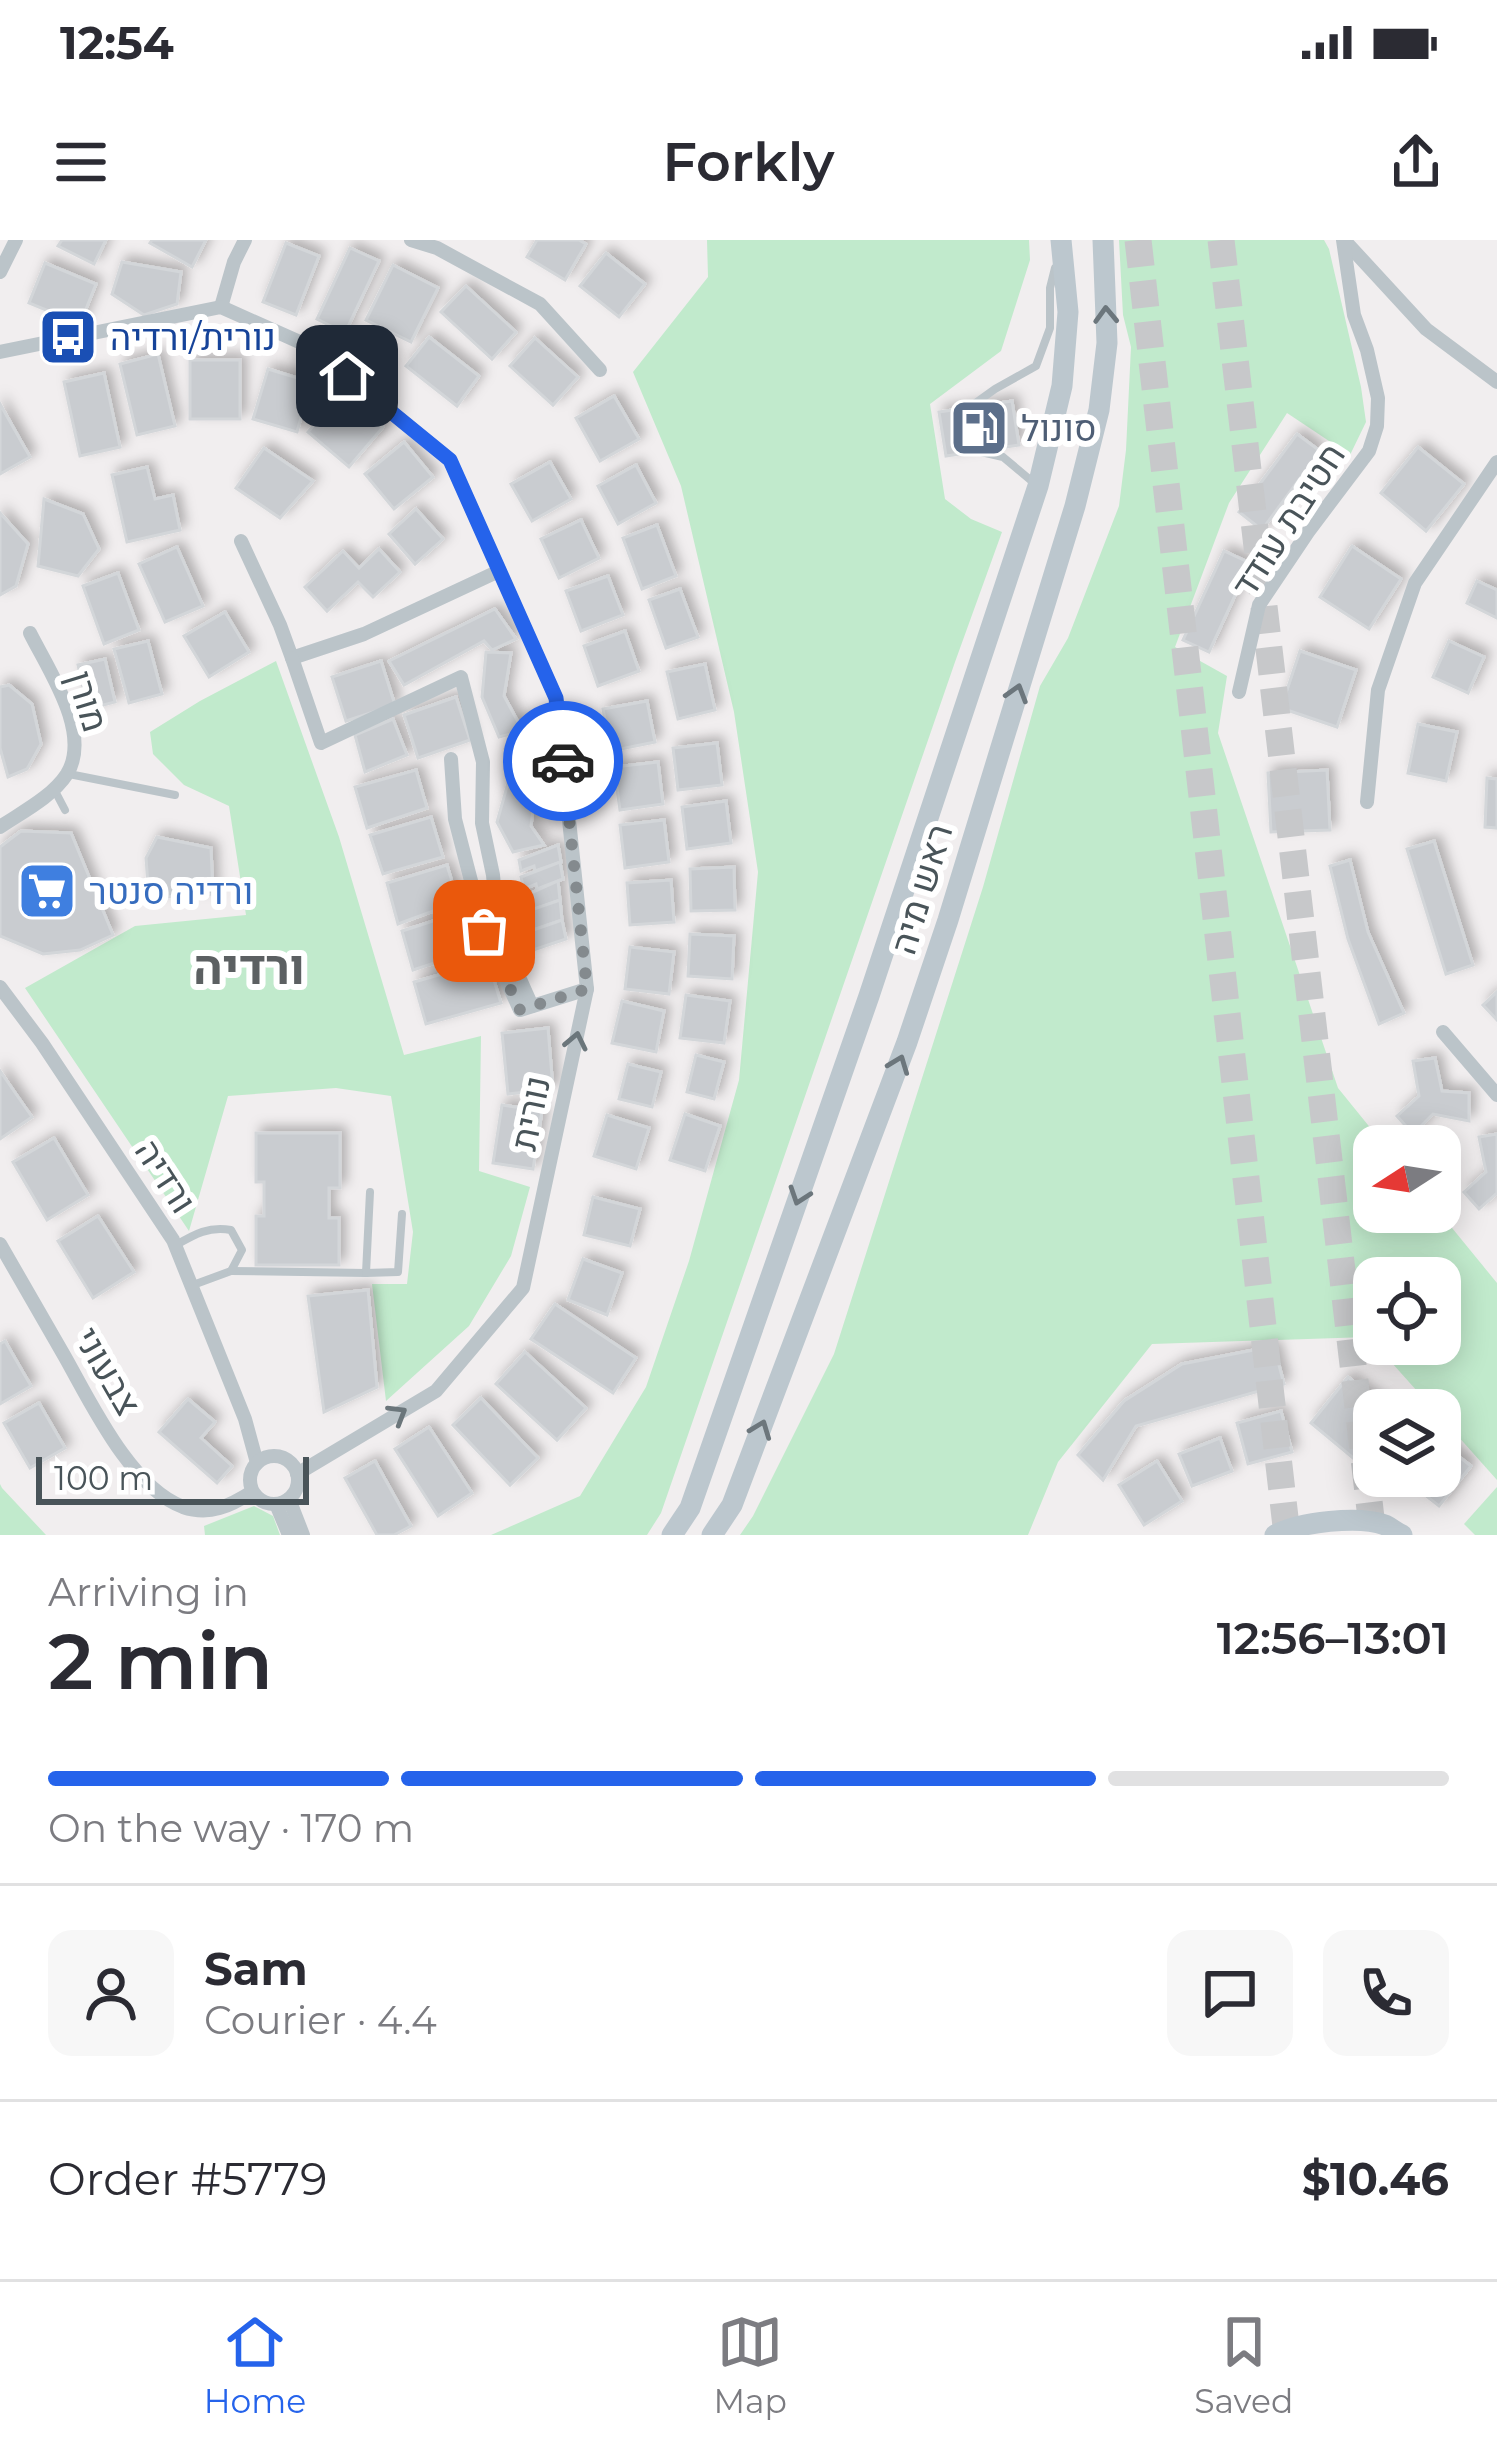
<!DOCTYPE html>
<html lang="en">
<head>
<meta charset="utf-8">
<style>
  :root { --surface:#fff; --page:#f7f7f7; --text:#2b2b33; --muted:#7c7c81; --line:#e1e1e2; --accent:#2563eb }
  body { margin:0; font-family:Montserrat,Heebo,sans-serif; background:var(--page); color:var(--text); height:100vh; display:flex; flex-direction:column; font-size:45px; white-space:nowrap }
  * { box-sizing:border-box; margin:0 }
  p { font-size:39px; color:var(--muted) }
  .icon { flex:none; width:66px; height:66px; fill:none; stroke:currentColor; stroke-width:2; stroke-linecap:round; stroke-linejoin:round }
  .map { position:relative; height:1295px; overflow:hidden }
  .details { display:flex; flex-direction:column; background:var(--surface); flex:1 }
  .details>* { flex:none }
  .needle { width:78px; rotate:258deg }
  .buttons { position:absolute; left:1353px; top:885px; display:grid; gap:24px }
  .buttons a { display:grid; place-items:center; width:108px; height:108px; border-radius:24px; background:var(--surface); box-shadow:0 6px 30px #0003; font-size:60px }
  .scale { position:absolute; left:36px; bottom:30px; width:273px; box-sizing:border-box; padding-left:12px; border:6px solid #495459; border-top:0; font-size:33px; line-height:42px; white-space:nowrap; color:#495459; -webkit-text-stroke:9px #fff; paint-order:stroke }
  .pin { position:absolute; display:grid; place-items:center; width:102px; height:102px; color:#fff; margin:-51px; border-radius:24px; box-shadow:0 6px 18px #0006 }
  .courier { position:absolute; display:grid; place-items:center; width:120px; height:120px; margin:-60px; border:9px solid #2563eb; border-radius:50%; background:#fff; color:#222; box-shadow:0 3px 15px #0007 }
  .overview em { font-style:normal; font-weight:600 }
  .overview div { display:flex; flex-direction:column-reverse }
  .overview { display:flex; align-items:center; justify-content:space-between; height:204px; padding:0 48px }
  h1 { font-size:78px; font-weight:600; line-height:90px }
  .bar { display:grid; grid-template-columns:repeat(4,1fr); gap:18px 12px; align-content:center; height:144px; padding:0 48px }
  .bar i { height:15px; border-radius:9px; background:var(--line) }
  .bar .active { background:var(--accent) }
  .bar p { grid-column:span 4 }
  .line { display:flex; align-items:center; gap:30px; padding:0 48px; border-top:3px solid var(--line) }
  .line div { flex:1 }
  .round { display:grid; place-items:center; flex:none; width:126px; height:126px; border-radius:24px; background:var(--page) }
  .status { display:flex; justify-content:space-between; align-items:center; height:84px; padding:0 60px; background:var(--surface); direction:ltr }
  .status svg { height:33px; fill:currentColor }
  header { display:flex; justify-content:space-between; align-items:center; height:156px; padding:0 48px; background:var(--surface); font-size:54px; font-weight:600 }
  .dock { display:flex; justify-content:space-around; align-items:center; height:168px; border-top:3px solid var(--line); background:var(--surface); font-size:33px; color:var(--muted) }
  .dock a { display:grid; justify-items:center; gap:6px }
  .dock .active { color:var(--accent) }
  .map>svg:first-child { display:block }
</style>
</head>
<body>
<div class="status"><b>12:54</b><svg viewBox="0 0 49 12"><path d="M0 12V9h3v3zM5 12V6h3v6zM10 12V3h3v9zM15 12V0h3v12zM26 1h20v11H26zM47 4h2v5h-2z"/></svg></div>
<header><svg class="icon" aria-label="menu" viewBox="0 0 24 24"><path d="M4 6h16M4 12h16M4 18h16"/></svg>Forkly<svg class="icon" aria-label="share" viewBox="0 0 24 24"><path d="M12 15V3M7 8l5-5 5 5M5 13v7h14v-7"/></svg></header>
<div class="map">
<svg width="1497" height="1295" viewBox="0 0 1497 1295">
  <defs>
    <filter id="shadow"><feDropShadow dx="5.5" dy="-5.5" stdDeviation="6" flood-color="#0004"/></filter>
  </defs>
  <rect width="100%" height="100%" fill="#f1eeef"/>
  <g fill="#c1eacc">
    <polygon points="707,0 1029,0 1030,20 1001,111 930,164 945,259 971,279 1002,292 955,422 661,1273 647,1295 491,1295 580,1256 646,1147 689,1021 739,840 758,632 734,472 681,246 633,132 708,37"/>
    <polygon points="1119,0 1324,0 1329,9 1361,147 1366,182 1350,215 1287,173 1229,263 1175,407 1227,436 1218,493 1338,848 1385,906 1374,906 1374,972 1439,972 1497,1043 1497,1240 1440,1176 1440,1170 1434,1170 1375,1104 1440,1104 1440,1038 1374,1038 1374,1103 1368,1097 1152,1104 1058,1222 1028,1295 740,1295 753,1276 834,1114 983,647 1040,446 1068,398 1119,266 1126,210 1131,107 1123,75"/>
    <polygon points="276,421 339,597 404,815 481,796 479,931 530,947 511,1016 469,1086 386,1161 372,1044 407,1044 413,992 391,856 336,848 228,856 189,991 25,748 135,686 246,675 229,566 184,545 153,514 150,492 200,461"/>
    <polygon points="0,1244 2,1248 46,1295 0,1295"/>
    <polygon points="1497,1247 1497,1295 1475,1295 1464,1284"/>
    <polygon points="254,1266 273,1276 280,1295 205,1295 204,1286"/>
  </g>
  <g fill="#c9ccd0" stroke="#d3d6d9" stroke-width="3" filter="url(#shadow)">
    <polygon points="62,0 106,0 94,24 58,6"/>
    <polygon points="152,0 206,0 192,27 150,3"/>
    <polygon points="537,0 579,0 586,4 565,40 527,17"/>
    <polygon points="286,3 319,16 296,75 263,62"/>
    <polygon points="350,8 379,21 345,93 317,79"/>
    <polygon points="606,13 645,44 619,77 580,46"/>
    <polygon points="122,22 181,32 177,64 144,75 112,54"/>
    <polygon points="45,23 96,44 80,84 29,63"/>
    <polygon points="393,25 438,48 411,102 366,80"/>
    <polygon points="466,46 516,92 492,119 441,72"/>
    <polygon points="429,97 479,136 457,166 406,126"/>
    <polygon points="535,98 578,137 553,165 510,126"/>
    <polygon points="158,114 175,186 137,195 120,124"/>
    <rect x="190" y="120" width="50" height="59"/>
    <polygon points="268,129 311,142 297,192 253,179"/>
    <polygon points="104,133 120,207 80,216 64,142"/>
    <polygon points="342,152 383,187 349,227 308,192"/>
    <polygon points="614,156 639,199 600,221 576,178"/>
    <polygon points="1012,161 1019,205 946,216 939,172"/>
    <polygon points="0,164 30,217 0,234"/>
    <polygon points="1297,194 1320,211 1262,290 1239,272"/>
    <polygon points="404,202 433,237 394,269 365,234"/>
    <polygon points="1418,207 1464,244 1426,291 1381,253"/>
    <polygon points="264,208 313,241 280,278 236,248"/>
    <polygon points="550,222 571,259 532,281 511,244"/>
    <polygon points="636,225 656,263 618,284 598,246"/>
    <polygon points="147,227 155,259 173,255 180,290 127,302 112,235"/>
    <polygon points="44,259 83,274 99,309 78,336 38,326"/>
    <polygon points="416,269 443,299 415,324 389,294"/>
    <polygon points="0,273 28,304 16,346 0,355"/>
    <polygon points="581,280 599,318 559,338 541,299"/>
    <polygon points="657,285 676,336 642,349 623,298"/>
    <polygon points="1352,306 1401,339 1369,389 1320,357"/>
    <polygon points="177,307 203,366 165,382 139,324"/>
    <polygon points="379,309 400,332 373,357 358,342 327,371 305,347 343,311 359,328"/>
    <polygon points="1224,311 1250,323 1209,412 1183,400"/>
    <polygon points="118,333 139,390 104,404 83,346"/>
    <polygon points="608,336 623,375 581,391 566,351"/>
    <polygon points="1477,341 1497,350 1497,378 1467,363"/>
    <polygon points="680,349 698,397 666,408 649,360"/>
    <polygon points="495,369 516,399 492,410 484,401 404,445 389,421"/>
    <polygon points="225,372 249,412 209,437 184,396"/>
    <polygon points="625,391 639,431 598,446 584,406"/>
    <polygon points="148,401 162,454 129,463 114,409"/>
    <polygon points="1449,401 1484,417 1468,453 1433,437"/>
    <polygon points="1300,411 1356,430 1337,487 1281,468"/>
    <polygon points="486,412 511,413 504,456 523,491 499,497 482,457"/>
    <polygon points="105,419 115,462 88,469 78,425"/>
    <polygon points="381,421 395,465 346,481 332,437"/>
    <polygon points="705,424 715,470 678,479 667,432"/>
    <polygon points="9,445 32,464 41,504 27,529 8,537 0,508 0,447"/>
    <polygon points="456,457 470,500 418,518 404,475"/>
    <polygon points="647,461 655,502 611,511 603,469"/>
    <polygon points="393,479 407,515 365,532 355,495"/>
    <polygon points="1418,484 1457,492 1446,541 1408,533"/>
    <polygon points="717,503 722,545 678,550 673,508"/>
    <polygon points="526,506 537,537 531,586 544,605 513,612 497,582 510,536 505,509"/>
    <polygon points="658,522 663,564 620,570 614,527"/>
    <polygon points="416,530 427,568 367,588 355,547"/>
    <polygon points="1327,530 1330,590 1271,592 1268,533"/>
    <polygon points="1487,538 1497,539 1497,588 1485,587"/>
    <polygon points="726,561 731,603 687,609 682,567"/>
    <polygon points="431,577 443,617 383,634 370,595"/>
    <polygon points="664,580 669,622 625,628 620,585"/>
    <polygon points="21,591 71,593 113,695 80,710 43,714 0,696 0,607"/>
    <polygon points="157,597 211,608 213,654 149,658 146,618"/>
    <polygon points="1434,601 1473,725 1446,734 1407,609"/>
    <polygon points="558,605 561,622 535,631 534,626 521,631 519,620"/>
    <polygon points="1350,620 1368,692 1404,773 1379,784 1348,699 1330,626"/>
    <polygon points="560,622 563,639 537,649 536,644 524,649 521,637"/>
    <polygon points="447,625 458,662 398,684 387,643"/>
    <polygon points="734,627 735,670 691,671 690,629"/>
    <polygon points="671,640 674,682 630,685 627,643"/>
    <polygon points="558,641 560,660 527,672 526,666 514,672 511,662"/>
    <polygon points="560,660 562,680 530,691 527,683 515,688 513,676"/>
    <polygon points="464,671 478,709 413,730 402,691"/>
    <polygon points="562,680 566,699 533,710 530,702 518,708 516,696"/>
    <polygon points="690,694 734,696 732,739 688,736"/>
    <polygon points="630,707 674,712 669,754 625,749"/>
    <polygon points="488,721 501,763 426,784 414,742"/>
    <polygon points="1497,752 1497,780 1483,765"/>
    <polygon points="686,755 730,761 724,803 680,798"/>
    <polygon points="622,761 664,771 656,812 612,803"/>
    <polygon points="548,788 553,849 508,854 502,793"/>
    <polygon points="696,815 724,822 714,859 687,852"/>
    <polygon points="1435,818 1442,851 1469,853 1469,881 1433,874 1413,894 1397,876 1419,856 1413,821"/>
    <polygon points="628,824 661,832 652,867 619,859"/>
    <polygon points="0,831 32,877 0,899"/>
    <polygon points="502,865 542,871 533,929 493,923"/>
    <polygon points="685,874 720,886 705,931 670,920"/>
    <polygon points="607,875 649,888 636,929 594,916"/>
    <polygon points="256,893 340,893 340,948 329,948 329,978 339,978 339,1025 256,1025 256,976 264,976 264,942 256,942"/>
    <polygon points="1497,894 1497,953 1479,969 1464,952 1486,932 1479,897"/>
    <polygon points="54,898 88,955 47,980 13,922"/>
    <polygon points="593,957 640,969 630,1006 584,995"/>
    <polygon points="98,976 134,1032 93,1058 58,1001"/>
    <polygon points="583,1019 622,1033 607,1075 568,1060"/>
    <polygon points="368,1050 377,1147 324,1172 308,1056"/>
    <polygon points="555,1064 636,1118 613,1153 531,1099"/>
    <polygon points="5,1101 31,1146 0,1164 0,1104"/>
    <polygon points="1274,1106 1284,1144 1136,1186 1103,1240 1078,1215 1124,1161 1182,1124"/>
    <polygon points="525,1112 586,1168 557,1200 496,1144"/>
    <polygon points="1348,1137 1389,1170 1374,1170 1374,1202 1358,1222 1311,1183"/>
    <polygon points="481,1158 538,1218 510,1245 453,1185"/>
    <polygon points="188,1159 215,1182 201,1198 232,1226 217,1243 159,1192"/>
    <polygon points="39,1163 65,1208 30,1228 4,1183"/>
    <polygon points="1281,1171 1292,1212 1248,1224 1237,1183"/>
    <polygon points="429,1187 472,1253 438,1276 395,1209"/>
    <polygon points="1220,1198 1232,1231 1192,1246 1179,1214"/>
    <polygon points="1440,1202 1471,1226 1439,1266 1401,1236 1440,1236"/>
    <polygon points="375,1221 411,1286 394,1295 377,1295 345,1238"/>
    <polygon points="1157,1221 1182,1261 1144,1285 1119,1245"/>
  </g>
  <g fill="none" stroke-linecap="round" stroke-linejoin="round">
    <g stroke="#c7c8ca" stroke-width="27" stroke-dasharray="27 14" stroke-linecap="butt">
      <polyline points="1138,0 1287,1295"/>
      <polyline points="1221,0 1373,1295"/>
    </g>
    <g stroke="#bbc4c9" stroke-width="8">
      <polyline points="1034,243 1003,217 977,211 970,167 995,149 1036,126 1050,88 1050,48 1055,28"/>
      <polyline points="69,534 175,555"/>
      <polyline points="54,549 65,570"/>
      <path d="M176,1005C195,994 209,986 231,990L242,1010L231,1031L193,1045"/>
      <polyline points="231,1031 366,1033 370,952"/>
      <polyline points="366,1033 398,1032 402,974"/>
    </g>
    <g stroke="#bbc4c9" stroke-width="14">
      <polyline points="411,0 437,8 540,64 600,130"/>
      <polyline points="1344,0 1426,89 1497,142"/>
      <polyline points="0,32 16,0"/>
      <polyline points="221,67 234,22 245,0"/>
      <polyline points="0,112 221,67 313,108 450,220 556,458 587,749 523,1048 436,1151 297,1234"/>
      <polyline points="241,301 280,385 292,418 364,394 499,331"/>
      <polyline points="292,418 321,503 461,437 483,522 482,583 493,635 498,690 532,766"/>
      <polyline points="1239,452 1259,365 1308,292 1369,211 1377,186 1378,158 1367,110 1354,75 1343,0"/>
      <polyline points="451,519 455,579 484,691 520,770 587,749"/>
      <polyline points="1367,562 1378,450 1415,343 1497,222"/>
      <path d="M0,587C22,572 52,557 67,534C92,493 49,431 30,393"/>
      <polyline points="0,747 42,803 173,1000 245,1179 257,1223"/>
      <polyline points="1443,792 1497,855"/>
      <path d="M0,1004C22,1042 43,1079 65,1117C91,1163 131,1248 183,1267C210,1276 230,1266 252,1252"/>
      <circle cx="274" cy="1240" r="24"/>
      <polyline points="289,1259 303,1295"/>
      <polyline points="276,1264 289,1295"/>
    </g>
    <g stroke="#bcc7ce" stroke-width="21">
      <polyline points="672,1295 690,1268 869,756 1038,246 1062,146 1068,72 1061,0"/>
      <polyline points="712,1295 732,1265 907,802 948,680 1075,266 1099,170 1107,103 1103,0"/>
      <path d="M1275,1295C1300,1282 1359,1275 1385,1285C1391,1288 1396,1292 1402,1295"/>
    </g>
  </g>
  <defs><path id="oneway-chevron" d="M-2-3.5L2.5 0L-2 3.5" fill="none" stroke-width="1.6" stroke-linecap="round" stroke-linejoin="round" transform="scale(3)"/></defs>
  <g stroke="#6c767c">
    <use href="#oneway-chevron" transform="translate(1106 75) rotate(-92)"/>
    <use href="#oneway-chevron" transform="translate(1017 453) rotate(-73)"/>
    <use href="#oneway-chevron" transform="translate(899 824) rotate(-69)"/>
    <use href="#oneway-chevron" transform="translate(799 956) rotate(109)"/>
    <use href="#oneway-chevron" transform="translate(761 1189) rotate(-69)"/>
  </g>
  <g stroke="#6b767b">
    <use href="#oneway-chevron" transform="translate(576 801) rotate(-78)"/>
    <use href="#oneway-chevron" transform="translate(398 1174) rotate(-31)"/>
  </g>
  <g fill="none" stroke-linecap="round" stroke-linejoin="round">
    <polyline stroke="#848a8e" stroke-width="12" stroke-dasharray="0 21.6" points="484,691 520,770 587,749 563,521"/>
    <polyline stroke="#2563eb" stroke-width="15" points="347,136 450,220 556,458 563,521"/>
  </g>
  <defs>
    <g id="bus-square" transform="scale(3)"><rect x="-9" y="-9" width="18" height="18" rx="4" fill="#1a4fb4" stroke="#fff"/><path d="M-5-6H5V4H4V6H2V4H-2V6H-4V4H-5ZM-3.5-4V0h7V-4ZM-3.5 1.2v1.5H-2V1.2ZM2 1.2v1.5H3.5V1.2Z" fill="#fff"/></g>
    <g id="fuel-square" transform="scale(3)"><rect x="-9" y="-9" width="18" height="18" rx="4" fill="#5c6f8a" stroke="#fff"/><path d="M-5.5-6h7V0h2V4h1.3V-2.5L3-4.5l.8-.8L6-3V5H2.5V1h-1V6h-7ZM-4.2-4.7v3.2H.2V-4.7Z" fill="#fff"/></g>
    <g id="supermarket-square" transform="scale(3)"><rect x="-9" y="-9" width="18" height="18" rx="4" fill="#3f7fe0" stroke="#fff"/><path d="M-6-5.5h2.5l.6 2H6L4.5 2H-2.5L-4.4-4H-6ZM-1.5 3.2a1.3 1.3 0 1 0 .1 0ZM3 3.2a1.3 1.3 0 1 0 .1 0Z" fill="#fff"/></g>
  </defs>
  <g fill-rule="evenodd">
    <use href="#bus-square" x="68" y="97"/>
    <use href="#fuel-square" x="979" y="188"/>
    <use href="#supermarket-square" x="47" y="651"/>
  </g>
  <g text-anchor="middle" stroke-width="12" stroke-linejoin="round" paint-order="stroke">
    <g font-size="36" fill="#164399" stroke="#fff" text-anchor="start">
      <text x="110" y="110">נורית/ורדיה</text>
    </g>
    <g font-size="36" fill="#4e5e75" stroke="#fff" text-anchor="start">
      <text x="1021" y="201">סונול</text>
    </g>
    <g font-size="36" fill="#495459" stroke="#fff">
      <text transform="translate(1288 280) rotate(-57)" y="13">חטיבת עודד</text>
      <text transform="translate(88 461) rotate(73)" y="13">מורן</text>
      <text transform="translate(921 649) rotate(-73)" y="13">ראש מיה</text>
      <text transform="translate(530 873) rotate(-78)" y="13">נורית</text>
      <text transform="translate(166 936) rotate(57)" y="13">ורדיה</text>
      <text transform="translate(108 1131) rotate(60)" y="13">צבעוני</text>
    </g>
    <g font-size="36" fill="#366cbe" stroke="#fff" text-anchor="start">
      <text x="89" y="664">ורדיה סנטר</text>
    </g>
    <g font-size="48" font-weight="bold" fill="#5c6062" stroke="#fff">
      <text x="249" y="744">ורדיה</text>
    </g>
  </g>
</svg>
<div class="buttons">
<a><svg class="needle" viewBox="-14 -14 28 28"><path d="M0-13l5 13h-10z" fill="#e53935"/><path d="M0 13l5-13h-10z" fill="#7c7c81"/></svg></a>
<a><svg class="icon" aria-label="locate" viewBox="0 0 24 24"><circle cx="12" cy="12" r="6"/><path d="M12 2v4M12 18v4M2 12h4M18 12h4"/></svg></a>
<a><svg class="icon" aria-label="layers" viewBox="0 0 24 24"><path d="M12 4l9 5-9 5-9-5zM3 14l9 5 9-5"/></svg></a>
</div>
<div class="scale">100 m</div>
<div class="pin" style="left:484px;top:691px;background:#ea580c"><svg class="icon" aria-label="bag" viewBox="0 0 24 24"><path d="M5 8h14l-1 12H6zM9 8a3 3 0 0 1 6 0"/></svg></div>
<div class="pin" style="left:347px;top:136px;background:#1f2937"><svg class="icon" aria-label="home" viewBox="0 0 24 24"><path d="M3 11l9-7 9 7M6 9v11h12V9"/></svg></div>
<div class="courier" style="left:563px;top:521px"><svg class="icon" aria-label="car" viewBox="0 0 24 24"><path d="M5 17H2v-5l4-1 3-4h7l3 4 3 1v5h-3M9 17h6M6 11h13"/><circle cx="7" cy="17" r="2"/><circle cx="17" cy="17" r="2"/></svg></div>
</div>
<section class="details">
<div class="overview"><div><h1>2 min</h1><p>Arriving in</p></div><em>12:56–13:01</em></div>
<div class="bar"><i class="active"></i><i class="active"></i><i class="active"></i><i></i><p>On the way · 170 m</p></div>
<div class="line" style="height:216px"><a class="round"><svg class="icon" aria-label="person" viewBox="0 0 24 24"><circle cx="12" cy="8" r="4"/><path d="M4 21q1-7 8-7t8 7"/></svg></a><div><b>Sam</b><p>Courier · 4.4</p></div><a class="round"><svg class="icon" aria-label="chat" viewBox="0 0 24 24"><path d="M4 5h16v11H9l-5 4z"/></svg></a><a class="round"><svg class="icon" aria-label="phone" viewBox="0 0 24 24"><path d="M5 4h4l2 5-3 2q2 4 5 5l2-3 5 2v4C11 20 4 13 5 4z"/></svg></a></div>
<div class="line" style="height:156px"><div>Order #5779</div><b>$10.46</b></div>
</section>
<nav class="dock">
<a class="active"><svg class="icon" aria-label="home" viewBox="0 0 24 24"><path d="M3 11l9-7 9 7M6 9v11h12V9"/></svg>Home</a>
<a><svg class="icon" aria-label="map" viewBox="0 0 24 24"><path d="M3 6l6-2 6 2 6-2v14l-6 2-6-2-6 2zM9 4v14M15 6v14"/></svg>Map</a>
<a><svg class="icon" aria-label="saved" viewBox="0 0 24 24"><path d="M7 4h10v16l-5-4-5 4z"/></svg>Saved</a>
</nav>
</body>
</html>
